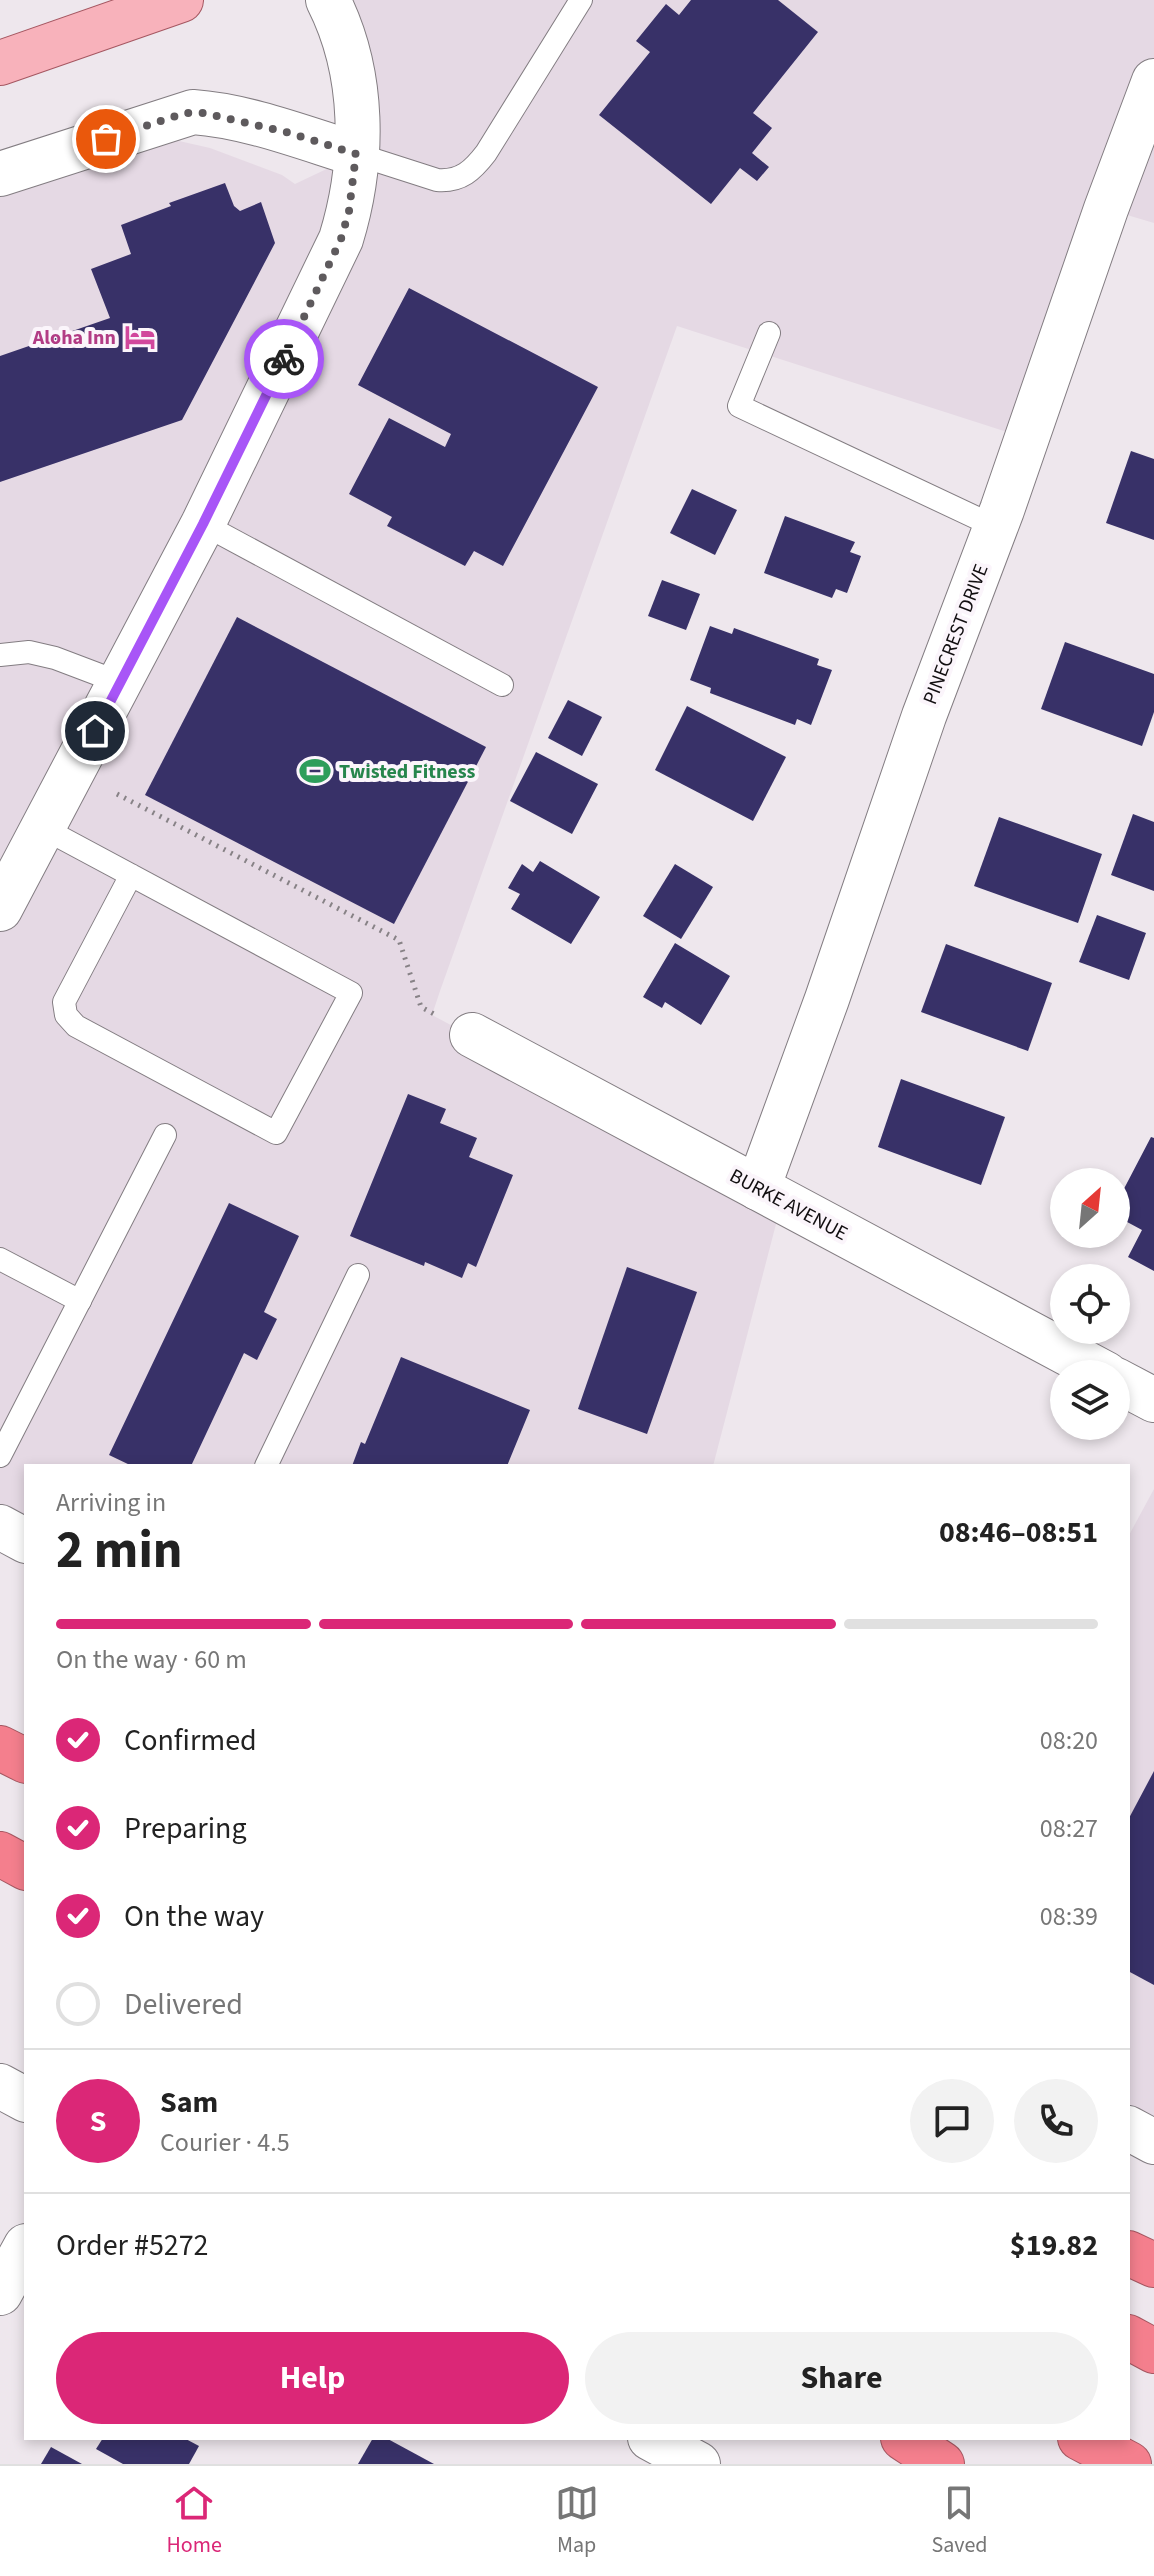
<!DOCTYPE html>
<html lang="en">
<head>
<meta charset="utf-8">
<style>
  :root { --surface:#fff; --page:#f2f2f2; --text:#222; --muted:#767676; --line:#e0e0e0; --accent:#db2777 }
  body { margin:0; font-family:"Source Sans 3",sans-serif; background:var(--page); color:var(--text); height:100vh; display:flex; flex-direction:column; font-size:30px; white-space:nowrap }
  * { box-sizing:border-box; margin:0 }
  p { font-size:26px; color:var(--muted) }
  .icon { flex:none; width:44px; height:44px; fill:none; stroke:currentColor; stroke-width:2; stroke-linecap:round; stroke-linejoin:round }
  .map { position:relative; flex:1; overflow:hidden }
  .details { position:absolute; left:24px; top:1464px; width:1106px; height:976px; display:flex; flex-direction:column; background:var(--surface); border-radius:0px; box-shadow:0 4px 12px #0003 }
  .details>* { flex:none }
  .needle { width:52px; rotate:27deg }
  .controls { position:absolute; left:1050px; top:1168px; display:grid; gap:16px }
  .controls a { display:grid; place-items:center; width:80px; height:80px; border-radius:50%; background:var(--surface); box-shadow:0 4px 12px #0003; font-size:40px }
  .pin { position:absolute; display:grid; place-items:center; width:68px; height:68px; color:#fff; margin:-34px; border:4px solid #fff; border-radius:50%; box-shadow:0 2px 8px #0007 }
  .courier { position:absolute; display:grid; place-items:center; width:80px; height:80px; margin:-40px; border:6px solid #a855f7; border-radius:50%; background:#fff; color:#222; box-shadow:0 2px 10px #0007 }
  .headline em { font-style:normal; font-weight:700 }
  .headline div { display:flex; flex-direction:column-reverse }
  .headline { display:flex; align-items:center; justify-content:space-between; height:136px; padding:0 32px }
  h1 { font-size:52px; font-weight:700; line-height:60px }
  .bar { display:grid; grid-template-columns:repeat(4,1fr); gap:12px 8px; align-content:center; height:96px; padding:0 32px }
  .bar i { height:10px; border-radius:6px; background:var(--line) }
  .bar .current { background:var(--accent) }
  .bar p { grid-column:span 4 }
  .line { display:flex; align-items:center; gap:20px; padding:0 32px; border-top:2px solid var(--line) }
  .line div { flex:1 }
  .round { display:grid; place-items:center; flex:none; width:84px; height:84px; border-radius:42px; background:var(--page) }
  ol { padding:0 32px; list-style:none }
  li { display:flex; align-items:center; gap:24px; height:88px }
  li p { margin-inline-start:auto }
  li .icon { padding:8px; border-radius:50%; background:var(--accent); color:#fff; stroke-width:4 }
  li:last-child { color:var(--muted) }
  li i { width:44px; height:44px; border:4px solid var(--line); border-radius:50% }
  .button { display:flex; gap:16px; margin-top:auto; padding:16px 32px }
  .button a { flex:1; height:92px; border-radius:48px; background:var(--accent); color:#fff; font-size:32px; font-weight:700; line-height:92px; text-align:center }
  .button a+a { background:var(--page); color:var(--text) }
  .dock { display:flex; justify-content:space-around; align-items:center; height:112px; border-top:2px solid var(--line); background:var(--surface); font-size:22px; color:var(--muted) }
  .dock a { display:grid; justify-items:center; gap:4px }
  .dock .current { color:var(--accent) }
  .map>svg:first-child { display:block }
</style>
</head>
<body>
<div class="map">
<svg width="1154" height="2464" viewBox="0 0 1154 2464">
  <rect width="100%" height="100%" fill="#eee7ed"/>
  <g fill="#e5d9e4">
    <polygon points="328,0 1154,0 1154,223 1107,209 1026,438 677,326 440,991 432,1015 782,1201 713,1466 26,1466 26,1541 0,1527 0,193 107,164 164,143 179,141 210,148 282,175 295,184 356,155"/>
    <polygon points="1154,1489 1154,2142 1128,2128 1128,1537"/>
  </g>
  <g fill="#383168">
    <polygon points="691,0 778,0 818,32 753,113 772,128 752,153 769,167 757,181 740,168 711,204 599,115 650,52 636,41 666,4 679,15"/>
    <polygon points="225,183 234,206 240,211 261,202 275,243 182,420 0,482 0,356 110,318 91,269 131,254 121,225 171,206 169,203"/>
    <polygon points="409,288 598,387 503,566 474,551 465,566 387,526 392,517 349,494 389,418 445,447 451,434 358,385"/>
    <polygon points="1131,451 1154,459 1154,540 1106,523"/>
    <polygon points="692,489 737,510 715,555 670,533"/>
    <polygon points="785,516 855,542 850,552 861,556 847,593 836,589 832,598 764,573"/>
    <polygon points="662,580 700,594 686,630 648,616"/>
    <polygon points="237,617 486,747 394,924 145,795"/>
    <polygon points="710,626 732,634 734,628 819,659 817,665 832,670 811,725 797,719 795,725 710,693 711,688 690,680"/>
    <polygon points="1065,642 1154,674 1154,712 1142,746 1041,709"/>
    <polygon points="568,700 602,717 582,756 548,738"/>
    <polygon points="687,706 786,757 753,821 655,770"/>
    <polygon points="536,752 598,784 572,834 510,801"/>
    <polygon points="1133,814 1154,822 1154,891 1111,875"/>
    <polygon points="999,817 1102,854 1078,923 974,886"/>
    <polygon points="540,861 600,897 571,944 511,909 520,894 508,888 522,864 533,872"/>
    <polygon points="675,864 713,887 681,939 643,916"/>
    <polygon points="1097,915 1146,933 1129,980 1079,962"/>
    <polygon points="675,943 730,976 701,1025 665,1002 662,1008 643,997"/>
    <polygon points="946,944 1052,983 1028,1051 921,1012"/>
    <polygon points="901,1079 1005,1117 981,1185 878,1147"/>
    <polygon points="408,1094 446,1109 440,1123 477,1138 469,1157 513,1175 476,1267 468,1263 462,1278 425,1262 424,1266 350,1236"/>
    <polygon points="1151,1137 1154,1138 1154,1271 1128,1257 1142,1230 1116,1216 1116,1204"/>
    <polygon points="229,1203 299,1236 264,1312 277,1319 257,1360 244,1353 191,1466 132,1466 109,1455"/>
    <polygon points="627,1267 697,1292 647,1434 578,1409"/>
    <polygon points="401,1357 530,1410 507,1466 352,1466 361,1442 365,1444"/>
    <polygon points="1154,1771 1154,1985 1128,1971 1128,1820"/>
    <polygon points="103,2438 184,2438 199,2446 189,2464 123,2464 96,2449"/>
    <polygon points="373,2438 386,2438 434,2464 358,2464"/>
    <polygon points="51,2447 82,2464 41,2464"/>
  </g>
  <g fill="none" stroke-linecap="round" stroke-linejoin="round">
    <g stroke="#837d82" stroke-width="24">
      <g id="service">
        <path d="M356,154L437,180C461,182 473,170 486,153L581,0"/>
        <polyline points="769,333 739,406 996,527"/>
        <polyline points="203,524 502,685"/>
        <polyline points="0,655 29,652 55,658 121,683"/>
        <polyline points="43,828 351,993 276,1133 76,1026 66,1015 64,1002 131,875"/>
        <polyline points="0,1259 80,1301"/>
        <polyline points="0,1456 165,1135"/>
        <polyline points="266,1466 358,1275"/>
      </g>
    </g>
    <g stroke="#837d82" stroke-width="46">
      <g id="minor">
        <path d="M0,174L193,112C248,116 304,138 356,154"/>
        <path d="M0,909L203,524L341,239C365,161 365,73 328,0"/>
        <polyline points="472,1035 1106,1374"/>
        <polyline points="758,1188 827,999 924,716 1002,510 1106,209 1154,81"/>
        <polyline points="1116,1380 1154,1400"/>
        <polyline points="0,1527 26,1541"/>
        <polyline points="0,2086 26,2100"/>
        <polyline points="1128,2128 1154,2142"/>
        <polyline points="0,2293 26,2246"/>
        <polyline points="650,2438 698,2464"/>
      </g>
    </g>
    <g stroke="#a55761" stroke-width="46">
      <polyline id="primary" points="0,63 181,0"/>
    </g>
    <g stroke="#a55761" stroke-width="46">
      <g id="motorway">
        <polyline points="0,1748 26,1761"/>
        <polyline points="0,1854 26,1868"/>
        <polyline points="1128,2253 1154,2265"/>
        <polyline points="1128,2337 1154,2351"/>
        <polyline points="903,2438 942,2464"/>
        <polyline points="1080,2438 1129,2464"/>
      </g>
    </g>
    <polyline stroke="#878286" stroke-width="5" stroke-dasharray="2 6" stroke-linecap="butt" points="117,794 399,940 421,1007 434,1014"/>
    <use href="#service" stroke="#fff" stroke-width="22"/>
    <use href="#minor" stroke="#fff" stroke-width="44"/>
    <use href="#primary" stroke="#f8b2bb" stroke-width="44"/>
    <use href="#motorway" stroke="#f47f8d" stroke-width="44"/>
  </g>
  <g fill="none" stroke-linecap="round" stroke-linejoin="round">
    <polyline stroke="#5e5a5d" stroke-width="8" stroke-dasharray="0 14.4" points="106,139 185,113 204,113 290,133 356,154 349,211 341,239 284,359"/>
    <polyline stroke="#a855f7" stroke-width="10" points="95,731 203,524 284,359"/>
  </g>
  <defs>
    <g id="hotel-bare" transform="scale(2.4)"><path d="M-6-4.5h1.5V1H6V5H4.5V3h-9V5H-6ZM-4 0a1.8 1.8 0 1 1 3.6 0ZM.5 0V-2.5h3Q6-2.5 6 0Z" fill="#d1479c" stroke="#fbf5fb" stroke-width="2.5" paint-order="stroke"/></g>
    <g id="stadium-bare" transform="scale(2.4)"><path d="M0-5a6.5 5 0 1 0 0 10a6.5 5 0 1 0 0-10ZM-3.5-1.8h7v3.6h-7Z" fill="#2e9e5b" stroke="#fbf5fb" stroke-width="2.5" paint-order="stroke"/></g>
  </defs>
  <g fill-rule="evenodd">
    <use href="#hotel-bare" x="140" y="337"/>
    <use href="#stadium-bare" x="315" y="771"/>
  </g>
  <g text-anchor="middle" stroke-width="8" stroke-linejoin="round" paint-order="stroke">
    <g font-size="20" font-weight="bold" fill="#b23c85" stroke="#fbf5fb" text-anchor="end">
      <text x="116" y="344">Aloha Inn</text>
    </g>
    <g font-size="20" fill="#110e10" stroke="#fbf5fb">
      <text transform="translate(955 634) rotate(-69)" y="7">PINECREST DRIVE</text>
      <text transform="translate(789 1204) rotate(28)" y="7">BURKE AVENUE</text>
    </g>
    <g font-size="20" font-weight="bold" fill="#27864d" stroke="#fbf5fb" text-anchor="start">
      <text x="339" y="778">Twisted Fitness</text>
    </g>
  </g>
</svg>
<div class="controls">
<a><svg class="needle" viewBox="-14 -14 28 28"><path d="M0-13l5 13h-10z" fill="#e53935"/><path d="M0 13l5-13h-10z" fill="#767676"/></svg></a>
<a><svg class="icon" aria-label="locate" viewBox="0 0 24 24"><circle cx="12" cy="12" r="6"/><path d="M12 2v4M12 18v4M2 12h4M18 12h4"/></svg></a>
<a><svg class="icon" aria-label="layers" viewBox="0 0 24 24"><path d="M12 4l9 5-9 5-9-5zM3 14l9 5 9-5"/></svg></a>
</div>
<div class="pin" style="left:106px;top:139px;background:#ea580c"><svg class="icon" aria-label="bag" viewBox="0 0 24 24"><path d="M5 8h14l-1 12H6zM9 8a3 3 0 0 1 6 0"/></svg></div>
<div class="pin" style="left:95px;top:731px;background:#1f2937"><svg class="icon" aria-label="home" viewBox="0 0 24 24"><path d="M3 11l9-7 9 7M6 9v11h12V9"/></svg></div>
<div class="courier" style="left:284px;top:359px"><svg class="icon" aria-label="bike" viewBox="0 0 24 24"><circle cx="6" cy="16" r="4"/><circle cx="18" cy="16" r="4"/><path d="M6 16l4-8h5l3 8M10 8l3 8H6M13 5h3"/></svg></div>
<section class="details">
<div class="headline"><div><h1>2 min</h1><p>Arriving in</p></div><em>08:46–08:51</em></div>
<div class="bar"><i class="current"></i><i class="current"></i><i class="current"></i><i></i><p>On the way · 60 m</p></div>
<ol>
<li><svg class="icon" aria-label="check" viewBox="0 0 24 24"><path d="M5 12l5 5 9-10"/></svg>Confirmed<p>08:20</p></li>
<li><svg class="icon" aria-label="check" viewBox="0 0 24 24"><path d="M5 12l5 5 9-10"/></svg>Preparing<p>08:27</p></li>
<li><svg class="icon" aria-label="check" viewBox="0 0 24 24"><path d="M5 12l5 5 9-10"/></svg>On the way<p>08:39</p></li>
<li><i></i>Delivered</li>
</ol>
<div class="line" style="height:144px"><b class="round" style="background:var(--accent);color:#fff">S</b><div><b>Sam</b><p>Courier · 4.5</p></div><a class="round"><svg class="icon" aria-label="chat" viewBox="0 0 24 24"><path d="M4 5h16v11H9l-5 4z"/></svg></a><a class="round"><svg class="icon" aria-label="phone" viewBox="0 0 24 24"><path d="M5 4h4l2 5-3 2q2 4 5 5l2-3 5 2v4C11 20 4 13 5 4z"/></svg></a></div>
<div class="line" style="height:104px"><div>Order #5272</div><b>$19.82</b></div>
<div class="button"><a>Help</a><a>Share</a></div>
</section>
</div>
<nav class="dock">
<a class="current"><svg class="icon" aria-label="home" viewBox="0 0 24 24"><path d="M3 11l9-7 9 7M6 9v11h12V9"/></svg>Home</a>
<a><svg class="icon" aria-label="map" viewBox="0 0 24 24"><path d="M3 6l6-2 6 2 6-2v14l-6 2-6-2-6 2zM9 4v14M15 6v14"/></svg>Map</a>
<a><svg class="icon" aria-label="saved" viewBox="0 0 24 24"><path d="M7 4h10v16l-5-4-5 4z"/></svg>Saved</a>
</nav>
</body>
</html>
